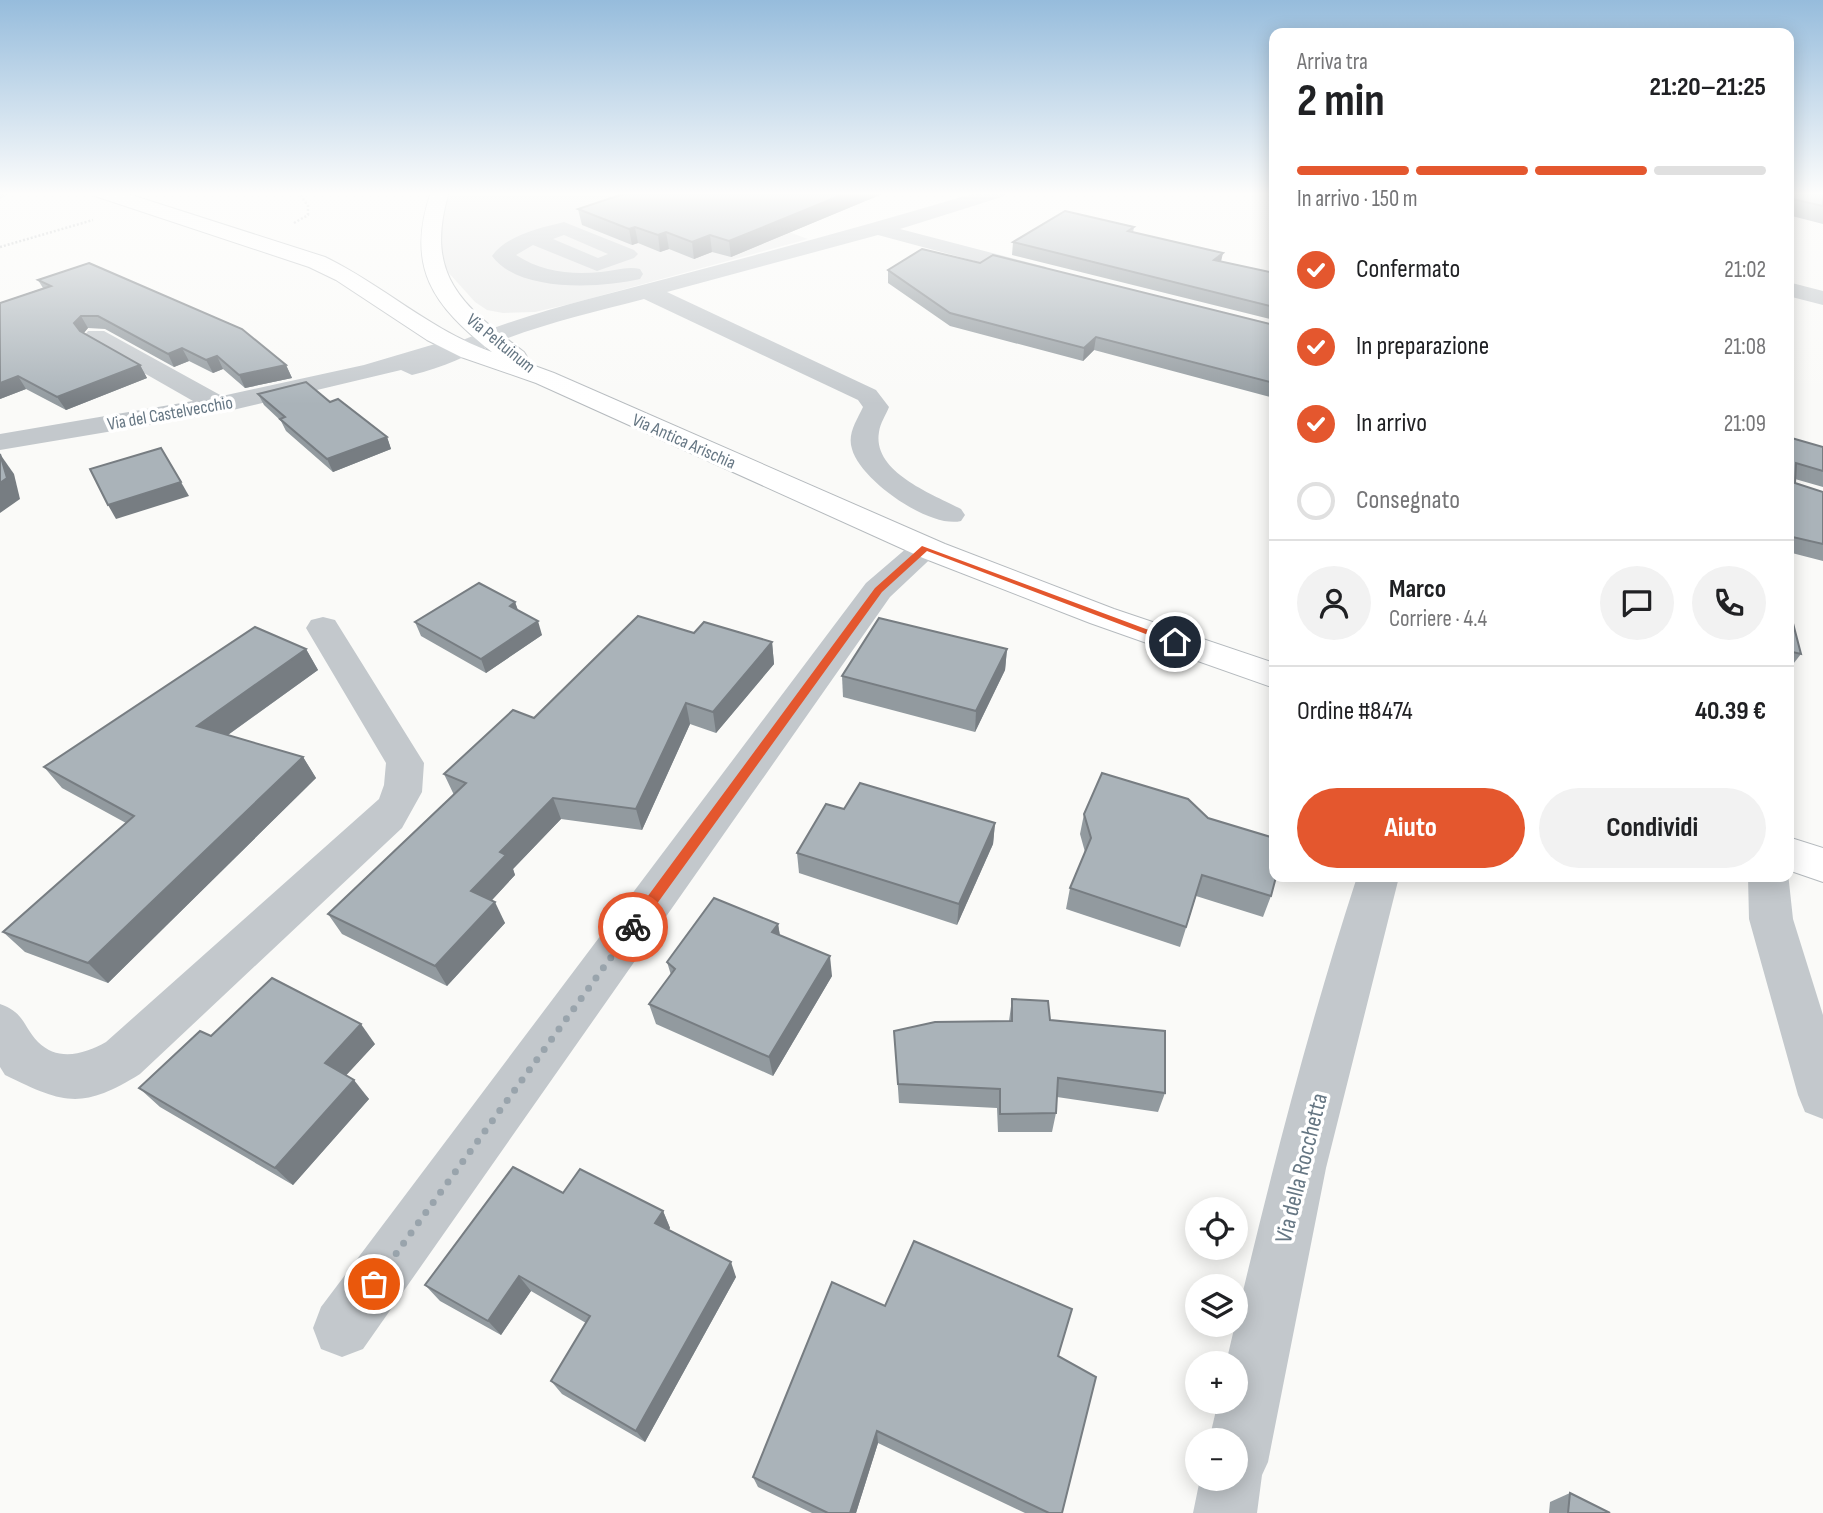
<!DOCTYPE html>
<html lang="it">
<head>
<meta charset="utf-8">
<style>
  :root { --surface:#fff; --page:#f2f2f2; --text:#202124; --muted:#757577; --line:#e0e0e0; --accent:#e4572e }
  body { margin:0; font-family:"Sofia Sans Condensed",sans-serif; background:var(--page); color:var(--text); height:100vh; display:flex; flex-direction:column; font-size:26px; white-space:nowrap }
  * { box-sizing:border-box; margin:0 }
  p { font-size:23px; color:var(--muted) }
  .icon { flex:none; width:38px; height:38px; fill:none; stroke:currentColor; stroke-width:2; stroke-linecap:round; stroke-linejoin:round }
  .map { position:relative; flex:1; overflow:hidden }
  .sheet { position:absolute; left:1269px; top:28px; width:525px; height:854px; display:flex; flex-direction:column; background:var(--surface); border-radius:14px; box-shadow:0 4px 18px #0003 }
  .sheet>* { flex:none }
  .controls { position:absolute; left:1185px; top:1197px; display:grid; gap:14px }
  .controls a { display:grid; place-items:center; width:63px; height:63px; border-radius:50%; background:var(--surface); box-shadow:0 4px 18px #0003; font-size:35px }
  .pin { position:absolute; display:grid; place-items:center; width:60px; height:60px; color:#fff; margin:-30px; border:4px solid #fff; border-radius:50%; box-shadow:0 2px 7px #0007 }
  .courier { position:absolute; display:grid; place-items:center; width:70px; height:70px; margin:-35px; border:5px solid #e4572e; border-radius:50%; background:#fff; color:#222; box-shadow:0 2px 9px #0007 }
  .summary em { font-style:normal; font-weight:700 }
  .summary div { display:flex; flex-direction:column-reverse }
  .summary { display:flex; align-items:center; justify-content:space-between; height:119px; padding:0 28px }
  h1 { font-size:46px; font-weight:700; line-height:52px }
  .bar { display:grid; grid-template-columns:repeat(4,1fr); gap:10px 7px; align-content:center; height:84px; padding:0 28px }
  .bar i { height:9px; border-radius:5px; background:var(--line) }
  .bar .on { background:var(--accent) }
  .bar p { grid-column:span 4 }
  .line { display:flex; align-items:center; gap:18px; padding:0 28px; border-top:2px solid var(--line) }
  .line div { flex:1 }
  .round { display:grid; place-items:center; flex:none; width:74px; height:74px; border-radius:37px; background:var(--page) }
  ol { padding:0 28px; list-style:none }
  li { display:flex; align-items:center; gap:21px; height:77px }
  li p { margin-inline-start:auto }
  li .icon { padding:7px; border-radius:50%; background:var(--accent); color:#fff; stroke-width:4 }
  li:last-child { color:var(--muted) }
  li i { width:38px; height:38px; border:4px solid var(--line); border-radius:50% }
  .action { display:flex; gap:14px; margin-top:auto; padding:14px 28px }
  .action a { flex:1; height:80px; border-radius:42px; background:var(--accent); color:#fff; font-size:28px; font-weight:700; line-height:80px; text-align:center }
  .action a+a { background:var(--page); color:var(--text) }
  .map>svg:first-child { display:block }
</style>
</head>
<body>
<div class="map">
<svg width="1823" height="1513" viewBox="0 0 1823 1513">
  <rect width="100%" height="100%" fill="#fafaf8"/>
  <polygon fill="#e8e9e9" points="451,192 678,192 808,239 570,304 535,312 503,313 487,310 475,302 448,272 442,260 439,248 442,211"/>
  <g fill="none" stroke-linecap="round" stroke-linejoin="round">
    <g stroke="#b5babe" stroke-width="2">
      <g id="major">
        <path d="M93,192H122L325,257C383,285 431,331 492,352C433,306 405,267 431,192H449C424,275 461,305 524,352L527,357L524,362L554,373L945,544L1114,609L1274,663V688L1090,623L923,558L536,383L461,357L427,340L336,280L309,267L95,196Z"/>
        <polygon points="1788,837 1823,848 1823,882 1788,870"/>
      </g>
    </g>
    <g stroke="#bbbfc2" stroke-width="2.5" stroke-dasharray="2 2" stroke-linecap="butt">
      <polyline points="294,223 308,215 308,206 298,192"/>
      <polyline points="0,247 93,220"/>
    </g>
    <g fill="#c3c8cc" fill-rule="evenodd">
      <polygon points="0,192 14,192 0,199"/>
      <path d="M978,192H1007L1005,196L900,229L1046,267L1049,272L1046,277L1038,278L878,235L667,292L876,390L889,407C886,415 880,423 879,432C872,472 932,494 961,509L965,515L961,521C930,529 860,480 852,449C847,434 857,420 863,407L858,400L644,299C595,312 545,323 498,342C469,354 443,368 412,375L401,370L220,413L0,450V434L193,401L88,341L84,336L88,331H104L222,396L364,365L435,344L445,348C516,315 594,298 669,278C772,251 875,223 978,192Z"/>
      <path d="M564,222L634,250L638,254L634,258L597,271L533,245L516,255C542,272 571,275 601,272C614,271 627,266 640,269L643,274L640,279C601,288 519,293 492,256C507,235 540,228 564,222ZM564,235L608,254L598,258L553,239Z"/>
      <polygon points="1788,282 1823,291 1823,305 1788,296"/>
      <polygon points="926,539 937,541 942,548 890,597 363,1349 342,1357 321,1349 313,1328 321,1307 866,583 915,541"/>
      <path d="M323,617L335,620L424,763L422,792L402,828L140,1074C82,1110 64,1104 5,1075L0,1067V1004C25,1013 22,1025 38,1042C58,1062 85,1054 106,1042L379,799L384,785L386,763L306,628L311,620Z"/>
      <polygon points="1788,873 1793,919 1823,1015 1823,1119 1805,1112 1798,1095 1749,919 1748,877 1788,877"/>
      <path d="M1357,877H1399L1326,1168L1268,1462L1262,1475L1257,1513H1193L1200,1479H1236V1440H1209L1218,1402H1236V1363H1226C1264,1200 1305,1037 1357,877Z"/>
    </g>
    <use href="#major" fill="#fff" fill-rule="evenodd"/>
  </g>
  <g fill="#929a9f">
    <polygon points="887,192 731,257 712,252 694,259 669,249 660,252 638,243 632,245 582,225 578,209"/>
    <polygon points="1788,192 1823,192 1823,224 1788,215"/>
    <polygon points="1134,227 1133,233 1221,262 1274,273 1274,320 1012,255 1013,242"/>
    <polygon points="980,263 1274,325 1274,398 1094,350 1083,361 950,326 888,283 888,270"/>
    <polygon points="38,280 286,365 292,378 245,388 223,369 213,373 189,361 174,367 105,329 88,328 84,333 140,365 147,378 66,410 26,389 0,399 0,303 43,288"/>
    <polygon points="258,394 330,402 387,437 391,449 333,472 286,431 281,421 264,405"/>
    <polygon points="1788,437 1823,447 1823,487 1795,479 1795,483 1823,492 1823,561 1788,552"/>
    <polygon points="515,602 518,610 542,635 486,673 421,636 415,622"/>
    <polygon points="1788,604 1801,654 1790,668 1788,668"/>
    <polygon points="694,633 772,642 774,664 716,733 690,724 642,830 561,819 513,869 515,875 491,901 505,923 447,986 342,934 328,914 454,795 444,774 534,718"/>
    <polygon points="306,649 318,670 228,735 303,757 316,778 108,983 25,952 3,932 126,823 62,788 44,767"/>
    <polygon points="1007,649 1005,670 975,732 843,697 842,676"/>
    <polygon points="844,809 995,823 993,844 957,925 799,873 797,853"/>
    <polygon points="1084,814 1271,896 1263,917 1196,896 1180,947 1066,909 1070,888 1085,852 1080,834"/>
    <polygon points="778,924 780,935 832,976 773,1076 656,1024 649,1004 671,975 667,962"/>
    <polygon points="1012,999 1050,1020 1165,1093 1158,1112 1057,1097 1056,1113 1052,1132 998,1132 997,1108 899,1103 894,1031 1009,1021"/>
    <polygon points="211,1036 375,1044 346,1075 369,1099 293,1185 160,1107 139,1088"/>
    <polygon points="563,1193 663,1211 670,1228 669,1230 736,1277 645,1442 562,1394 551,1381 586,1323 531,1291 501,1335 440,1301 425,1285"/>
    <polygon points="885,1306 1058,1356 1062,1513 1025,1513 878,1443 856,1513 812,1513 758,1487 753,1477"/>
    <polygon points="1570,1493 1610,1513 1549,1513 1550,1502"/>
  </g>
  <g fill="#777d82">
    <polygon points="849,192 887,192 731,257 729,241"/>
    <polygon points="635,227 638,243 632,245 629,229"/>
    <polygon points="666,232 669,249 660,252 658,235"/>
    <polygon points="710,235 712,252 694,259 692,242"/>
    <polygon points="1223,253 1220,266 1214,260"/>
    <polygon points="81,316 88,328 81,336 74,323"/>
    <polygon points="1096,337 1094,350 1083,361 1084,348"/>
    <polygon points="182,348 189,361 174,367 168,354"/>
    <polygon points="217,356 223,369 213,373 206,360"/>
    <polygon points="140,365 147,378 66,410 57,397"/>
    <polygon points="286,365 292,378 245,388 239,375"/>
    <polygon points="18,376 26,389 0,399 0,383"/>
    <polygon points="387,437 391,449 333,472 327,459"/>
    <polygon points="0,454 14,474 20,499 0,513"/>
    <polygon points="181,482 189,496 116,519 108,505"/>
    <polygon points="515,602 520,617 510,606"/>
    <polygon points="538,621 542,635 486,673 481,659"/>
    <polygon points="772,642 774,664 716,733 713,712"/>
    <polygon points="306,649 318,670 211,747 197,726"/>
    <polygon points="1007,649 1005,670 975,732 976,711"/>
    <polygon points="686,703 690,724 642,830 636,809"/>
    <polygon points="303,757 316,778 108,983 88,963"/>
    <polygon points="553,798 561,819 513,869 515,875 481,912 471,891 500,852"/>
    <polygon points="995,823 993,844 957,925 959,904"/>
    <polygon points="495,902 505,923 447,986 435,966"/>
    <polygon points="778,924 781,944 772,932"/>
    <polygon points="830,956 832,976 773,1076 769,1057"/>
    <polygon points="361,1024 375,1044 340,1082 325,1063"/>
    <polygon points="354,1080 369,1099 293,1185 275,1168"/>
    <polygon points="663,1211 670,1228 663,1239 655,1223"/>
    <polygon points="731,1262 736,1277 645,1442 636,1431"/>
    <polygon points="519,1276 531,1291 501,1335 488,1321"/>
    <polygon points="877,1431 878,1443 856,1513 850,1513"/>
  </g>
  <g fill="#aab3b9" stroke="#777d82" stroke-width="2">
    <polygon points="629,192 849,192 729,241 710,235 692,242 666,232 658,235 635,227 629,229 578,209"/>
    <polygon points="1788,192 1823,192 1823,206 1788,198"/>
    <polygon points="1065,211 1134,227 1128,231 1223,253 1214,260 1274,273 1274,307 1013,242"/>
    <polygon points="922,249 980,263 993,255 1274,325 1274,383 1096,337 1084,348 950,313 888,270"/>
    <polygon points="89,263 242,329 286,365 239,375 217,356 206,360 182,348 168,354 98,316 81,316 74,323 80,331 140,365 57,397 18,376 0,383 0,303 51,286 38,280"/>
    <polygon points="306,382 330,402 338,399 387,437 327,459 280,419 285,417 258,394"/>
    <polygon points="1788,437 1823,447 1823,471 1796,463 1795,483 1823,492 1823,544 1788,536"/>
    <polygon points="161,448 181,482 108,505 90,469"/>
    <polygon points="0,454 7,478 0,483"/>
    <polygon points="479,583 515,602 510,606 538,621 481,659 415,622"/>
    <polygon points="1788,604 1801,654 1788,651"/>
    <polygon points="638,616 694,633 704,622 772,642 713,712 686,703 636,809 553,798 500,852 506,855 471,891 495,902 435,966 328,914 466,783 444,774 513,710 534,718"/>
    <polygon points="879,618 1007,649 976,711 842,676"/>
    <polygon points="255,627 306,649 197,726 303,757 88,963 3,932 134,816 44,767"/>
    <polygon points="1102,773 1188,799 1208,818 1274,838 1274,877 1276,877 1271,896 1202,875 1186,927 1070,888 1091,838 1084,814"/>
    <polygon points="860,783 995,823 959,904 797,853 826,804 844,809"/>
    <polygon points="714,898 778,924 772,932 830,956 769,1057 649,1004 675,969 667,962"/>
    <polygon points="272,978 361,1024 325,1063 354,1080 275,1168 139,1088 200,1031 211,1036"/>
    <polygon points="1012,999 1048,1001 1050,1020 1165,1031 1165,1093 1058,1078 1056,1113 1000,1114 1000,1089 898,1084 894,1031 935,1022 1012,1021"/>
    <polygon points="513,1167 563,1193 580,1169 663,1211 655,1223 731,1262 636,1431 551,1381 590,1316 519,1276 488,1321 425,1285"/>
    <polygon points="914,1241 1072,1309 1058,1356 1096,1377 1062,1513 1049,1513 877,1431 850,1513 828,1513 753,1477 832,1282 885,1306"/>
    <polygon points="1570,1493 1610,1513 1568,1513"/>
  </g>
  <linearGradient id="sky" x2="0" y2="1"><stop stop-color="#96bcdc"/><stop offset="0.48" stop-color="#fdfdfc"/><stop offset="1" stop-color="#fdfdfc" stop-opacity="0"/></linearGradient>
  <rect width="1823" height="404" fill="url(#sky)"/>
  <polygon fill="#e4572e" points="922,546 1181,642 1172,644 927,551 882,592 638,930 628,930 628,923 875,588"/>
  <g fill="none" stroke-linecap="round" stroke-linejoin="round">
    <polyline stroke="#99a4ac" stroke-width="7" stroke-dasharray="0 12.6" points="374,1284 633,927"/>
  </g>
  <g text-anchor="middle" stroke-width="7" stroke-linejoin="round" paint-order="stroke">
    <g font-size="18" fill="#657683" stroke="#fff">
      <text transform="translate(501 343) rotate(39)" y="6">Via Peltuinum</text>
      <text transform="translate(170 413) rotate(-10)" y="6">Via del Castelvecchio</text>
      <text transform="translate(684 441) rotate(24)" y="6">Via Antica Arischia</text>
    </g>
    <g font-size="24" fill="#657683" stroke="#fff">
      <text transform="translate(1301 1168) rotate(-76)" y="8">Via della Rocchetta</text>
    </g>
  </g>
</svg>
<div class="controls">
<a><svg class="icon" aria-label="locate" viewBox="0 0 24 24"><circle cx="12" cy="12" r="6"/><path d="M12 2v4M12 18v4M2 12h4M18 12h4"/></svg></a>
<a><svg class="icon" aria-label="layers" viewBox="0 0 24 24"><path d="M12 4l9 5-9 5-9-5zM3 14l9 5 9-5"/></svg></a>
<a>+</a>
<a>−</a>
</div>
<div class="pin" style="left:374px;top:1284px;background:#ea580c"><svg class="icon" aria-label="bag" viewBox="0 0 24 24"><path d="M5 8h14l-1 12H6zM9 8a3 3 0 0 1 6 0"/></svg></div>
<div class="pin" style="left:1175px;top:642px;background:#1f2937"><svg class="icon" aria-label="home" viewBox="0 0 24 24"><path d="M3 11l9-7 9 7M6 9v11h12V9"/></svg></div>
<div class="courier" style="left:633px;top:927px"><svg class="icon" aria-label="bike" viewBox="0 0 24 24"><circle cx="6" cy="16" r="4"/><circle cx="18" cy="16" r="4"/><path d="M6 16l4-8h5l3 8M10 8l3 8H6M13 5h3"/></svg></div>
<section class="sheet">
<div class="summary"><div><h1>2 min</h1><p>Arriva tra</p></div><em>21:20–21:25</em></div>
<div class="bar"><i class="on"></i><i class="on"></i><i class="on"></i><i></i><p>In arrivo · 150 m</p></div>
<ol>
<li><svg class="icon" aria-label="check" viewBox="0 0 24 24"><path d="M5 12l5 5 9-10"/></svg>Confermato<p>21:02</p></li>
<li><svg class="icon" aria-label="check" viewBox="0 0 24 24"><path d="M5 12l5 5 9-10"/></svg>In preparazione<p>21:08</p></li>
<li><svg class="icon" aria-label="check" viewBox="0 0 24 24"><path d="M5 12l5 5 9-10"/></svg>In arrivo<p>21:09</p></li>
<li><i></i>Consegnato</li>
</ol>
<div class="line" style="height:126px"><a class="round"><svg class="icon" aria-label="person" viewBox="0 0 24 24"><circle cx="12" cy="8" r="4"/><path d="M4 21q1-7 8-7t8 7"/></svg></a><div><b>Marco</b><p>Corriere · 4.4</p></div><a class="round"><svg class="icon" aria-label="chat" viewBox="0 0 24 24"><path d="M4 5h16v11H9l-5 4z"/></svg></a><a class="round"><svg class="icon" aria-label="phone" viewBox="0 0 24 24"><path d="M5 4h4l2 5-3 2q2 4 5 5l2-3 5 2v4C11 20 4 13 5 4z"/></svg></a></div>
<div class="line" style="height:91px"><div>Ordine #8474</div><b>40.39 €</b></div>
<div class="action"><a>Aiuto</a><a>Condividi</a></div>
</section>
</div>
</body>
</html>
